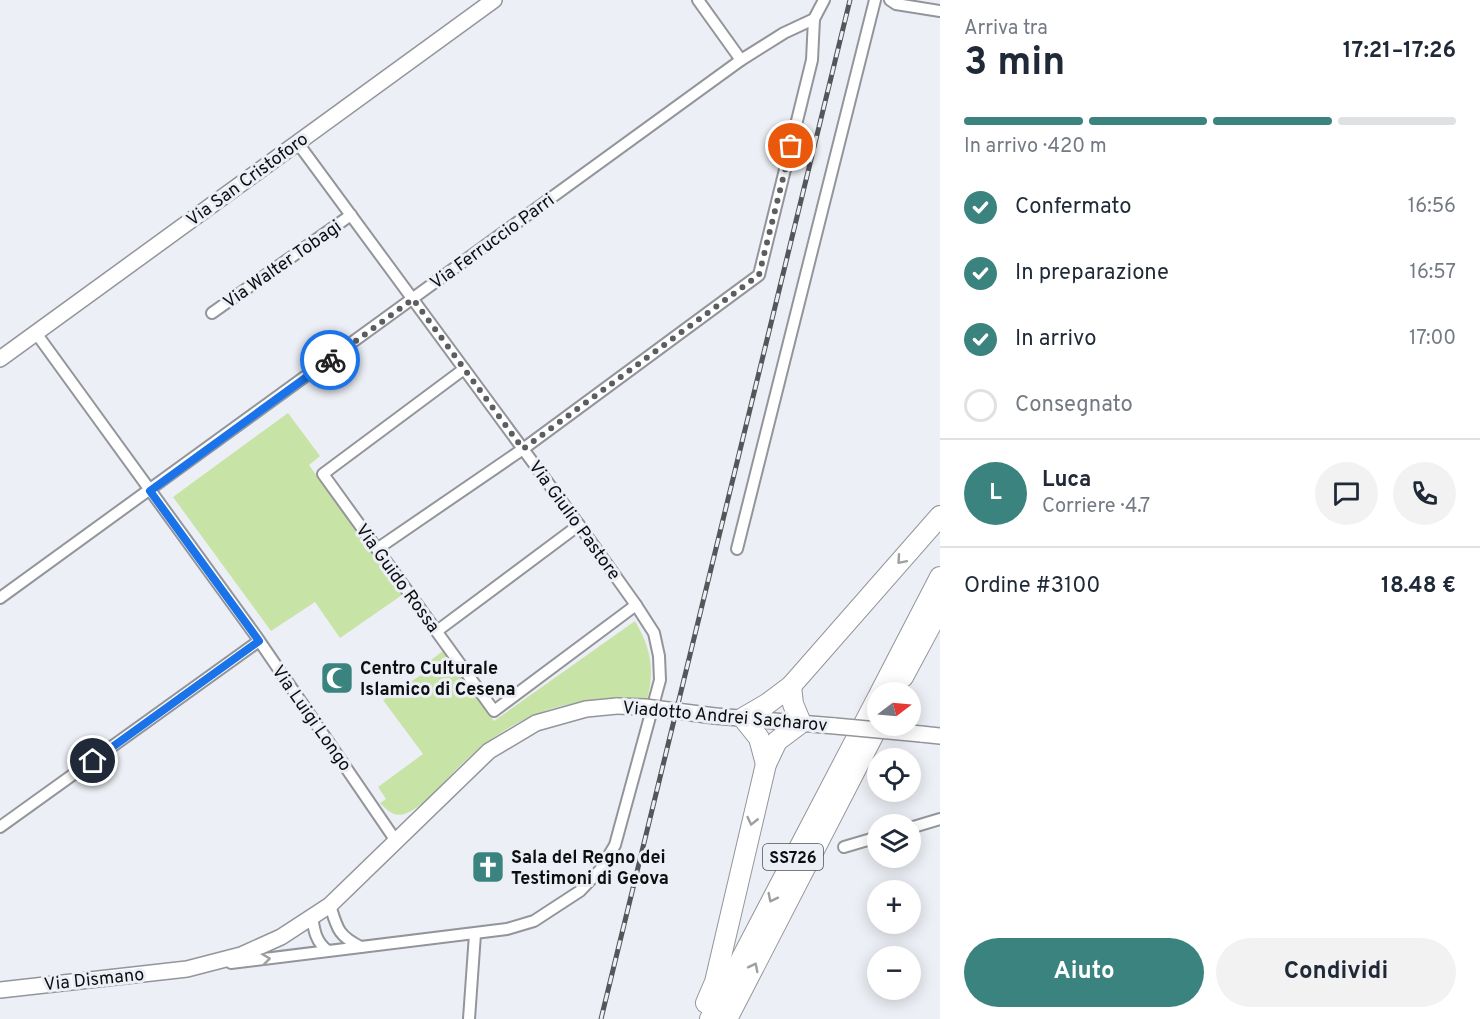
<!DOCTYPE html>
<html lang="it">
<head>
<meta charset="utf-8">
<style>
  :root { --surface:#fff; --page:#f2f2f3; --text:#1f2937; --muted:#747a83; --line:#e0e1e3; --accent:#3b837f }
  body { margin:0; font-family:Overpass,sans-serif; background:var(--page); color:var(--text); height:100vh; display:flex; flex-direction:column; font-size:22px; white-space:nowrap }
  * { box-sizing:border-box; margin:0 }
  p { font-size:20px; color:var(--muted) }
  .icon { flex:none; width:33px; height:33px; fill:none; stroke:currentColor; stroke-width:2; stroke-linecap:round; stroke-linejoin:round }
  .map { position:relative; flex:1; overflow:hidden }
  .sheet { display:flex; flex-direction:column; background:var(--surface); width:540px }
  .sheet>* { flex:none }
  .needle { width:39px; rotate:74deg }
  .buttons { position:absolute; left:867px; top:682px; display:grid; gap:12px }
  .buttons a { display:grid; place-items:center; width:54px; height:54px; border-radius:50%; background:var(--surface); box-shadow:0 3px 15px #0003; font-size:30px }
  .pin { position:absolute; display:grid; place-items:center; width:51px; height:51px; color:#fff; margin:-26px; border:3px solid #fff; border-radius:50%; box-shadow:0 2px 6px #0007 }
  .courier { position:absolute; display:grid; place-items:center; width:60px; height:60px; margin:-30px; border:4px solid #1a73e8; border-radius:50%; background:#fff; color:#222; box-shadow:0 2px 8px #0007 }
  .overview em { font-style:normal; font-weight:700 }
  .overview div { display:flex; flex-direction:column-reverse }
  .overview { display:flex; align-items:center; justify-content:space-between; height:102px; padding:0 24px }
  h1 { font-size:39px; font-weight:700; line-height:45px }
  .bar { display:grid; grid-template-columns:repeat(4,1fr); gap:9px 6px; align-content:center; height:72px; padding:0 24px }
  .bar i { height:8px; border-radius:4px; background:var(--line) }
  .bar .selected { background:var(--accent) }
  .bar p { grid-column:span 4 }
  .line { display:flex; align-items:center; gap:15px; padding:0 24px; border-top:2px solid var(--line) }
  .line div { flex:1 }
  .round { display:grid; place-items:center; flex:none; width:63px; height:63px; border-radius:32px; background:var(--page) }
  ol { padding:0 24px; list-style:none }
  li { display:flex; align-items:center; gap:18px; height:66px }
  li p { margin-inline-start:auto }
  li .icon { padding:6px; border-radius:50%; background:var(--accent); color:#fff; stroke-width:4 }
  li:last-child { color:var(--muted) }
  li i { width:33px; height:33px; border:3px solid var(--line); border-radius:50% }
  .cta { display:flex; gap:12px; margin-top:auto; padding:12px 24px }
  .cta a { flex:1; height:69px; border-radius:36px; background:var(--accent); color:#fff; font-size:24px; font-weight:700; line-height:69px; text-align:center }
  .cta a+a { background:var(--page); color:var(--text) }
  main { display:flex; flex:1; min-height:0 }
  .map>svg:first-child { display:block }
</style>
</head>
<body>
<main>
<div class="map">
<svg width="940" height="1019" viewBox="0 0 940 1019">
  <rect width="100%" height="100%" fill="#eceff5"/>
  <g fill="#c7e4a6">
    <polygon points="288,413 320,456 309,465 402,595 340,638 315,602 271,631 173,497"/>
    <path d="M635,621C651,648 655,670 647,700C570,695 518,711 462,764C447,778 426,805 407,813C395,818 389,812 380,803L386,799L378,787L423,754L383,700L430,669L427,663L443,651L494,721Z"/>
  </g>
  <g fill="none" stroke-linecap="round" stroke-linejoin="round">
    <g stroke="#93959b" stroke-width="14">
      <g id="street">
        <polyline points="698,0 741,60"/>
        <polyline points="890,0 896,4 940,11"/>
        <polyline points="212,313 351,215"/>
        <polyline points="36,333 256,636 396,841"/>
        <polyline points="464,369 323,474 494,711 636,605"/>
        <polyline points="377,549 523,449 759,275 812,60 814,19 824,0"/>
        <polyline points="737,549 875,0"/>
        <polyline points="0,598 741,60 784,33 814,19"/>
        <polyline points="437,631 579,525"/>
        <polyline points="0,827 259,641"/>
        <polyline points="910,828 940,819"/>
        <polyline points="844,847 878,837"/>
        <path d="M330,905C337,928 338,936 361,947"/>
        <path d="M312,916C314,931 316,942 328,951"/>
        <polyline points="231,963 507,929 534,921 580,891 600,870 615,845 660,680 659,656 654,633 636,605 579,525 297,142"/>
        <polyline points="469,1019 475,934"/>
      </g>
    </g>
    <g stroke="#93959b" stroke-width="18">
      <g id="secondary">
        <polyline points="0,359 494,0"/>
        <polyline points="715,716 835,726"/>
        <polyline points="921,734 940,736"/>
        <polyline points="0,990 187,969 241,955 281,937 330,905 489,751 536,723 586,709 617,706"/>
      </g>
    </g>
    <g stroke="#93959b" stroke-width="22">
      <g id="highway">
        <polyline points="903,677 940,608"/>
        <polyline points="880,693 940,577"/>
        <polyline points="766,764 759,738 743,718 767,704 791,686 940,516"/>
        <polyline points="706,1003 715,982 766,764 777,741 801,723 793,704 791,686"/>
        <polyline points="710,1019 878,697"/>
        <polyline points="727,1019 878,726"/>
      </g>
    </g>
    <use href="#street" stroke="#fff" stroke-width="10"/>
    <use href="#secondary" stroke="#fff" stroke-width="15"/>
    <use href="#highway" stroke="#fff" stroke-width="20"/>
    <g stroke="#55565a" stroke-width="5">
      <polyline id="rail" points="601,1019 850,0"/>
    </g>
    <use href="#rail" stroke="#eceff5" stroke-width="3" stroke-dasharray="9" stroke-linecap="butt"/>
    <g stroke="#93959b" stroke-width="18" stroke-linecap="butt">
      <g id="secondary-bridge">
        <polyline points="617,706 645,707 715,716"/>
        <polyline points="835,726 921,734"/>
      </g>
    </g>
    <use href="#secondary-bridge" stroke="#fff" stroke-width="15"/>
  </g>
  <defs><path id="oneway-chevron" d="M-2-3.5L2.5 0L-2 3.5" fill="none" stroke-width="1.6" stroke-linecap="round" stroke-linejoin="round" transform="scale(1.5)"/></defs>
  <g stroke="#9e9f9f">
    <use href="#oneway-chevron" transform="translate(901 560) rotate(131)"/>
    <use href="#oneway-chevron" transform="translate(752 821) rotate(103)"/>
    <use href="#oneway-chevron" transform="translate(772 898) rotate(117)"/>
    <use href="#oneway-chevron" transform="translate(266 959) rotate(-7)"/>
    <use href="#oneway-chevron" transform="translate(754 967) rotate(-63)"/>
  </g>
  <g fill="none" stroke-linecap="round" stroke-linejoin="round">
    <polyline stroke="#5b5d60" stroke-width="6" stroke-dasharray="0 10.8" points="330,360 413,299 523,449 759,275 791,146"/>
    <polyline stroke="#1a73e8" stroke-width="8" points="93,761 259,641 150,491 330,360"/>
  </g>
  <defs>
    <g id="mosque-square" transform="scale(1.725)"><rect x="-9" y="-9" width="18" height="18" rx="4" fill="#3b837f" stroke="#eceff5"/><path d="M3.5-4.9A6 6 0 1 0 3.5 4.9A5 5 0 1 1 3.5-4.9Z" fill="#fff"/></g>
    <g id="church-square" transform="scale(1.725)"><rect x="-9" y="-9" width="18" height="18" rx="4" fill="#3b837f" stroke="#eceff5"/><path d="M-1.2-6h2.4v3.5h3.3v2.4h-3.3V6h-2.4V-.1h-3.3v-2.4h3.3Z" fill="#fff"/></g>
  </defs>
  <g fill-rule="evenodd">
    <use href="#mosque-square" x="337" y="678"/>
    <use href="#church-square" x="488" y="867"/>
  </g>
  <g text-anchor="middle" stroke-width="6" stroke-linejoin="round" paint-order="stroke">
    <rect fill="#eceff5" stroke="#505255" stroke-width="1.5" x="763" y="844" width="60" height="26" rx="4.5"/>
    <g font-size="16" font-weight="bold" fill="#0d0e10">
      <text x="793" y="863">SS726</text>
    </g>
    <g font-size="18" fill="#0d0e10" stroke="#eceff5">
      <text transform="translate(247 179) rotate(-36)" y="6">Via San Cristoforo</text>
      <text transform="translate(492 241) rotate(-36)" y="6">Via Ferruccio Parri</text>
      <text transform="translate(282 264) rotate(-35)" y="6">Via Walter Tobagi</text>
      <text transform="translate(575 520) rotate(54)" y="6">Via Giulio Pastore</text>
      <text transform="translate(398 578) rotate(54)" y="6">Via Guido Rossa</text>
      <text transform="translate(725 716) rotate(5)" y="6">Viadotto Andrei Sacharov</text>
      <text transform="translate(312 718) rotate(55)" y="6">Via Luigi Longo</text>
      <text transform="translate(94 979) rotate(-6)" y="6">Via Dismano</text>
    </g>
    <g font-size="18" font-weight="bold" fill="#0d0e10" stroke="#eceff5" text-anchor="start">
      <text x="360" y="674">Centro Culturale<tspan x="360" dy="21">Islamico di Cesena</tspan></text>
      <text x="511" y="863">Sala del Regno dei<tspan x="511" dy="21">Testimoni di Geova</tspan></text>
    </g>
  </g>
</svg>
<div class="buttons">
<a><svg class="needle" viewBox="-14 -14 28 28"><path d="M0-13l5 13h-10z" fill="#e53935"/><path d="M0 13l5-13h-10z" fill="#747a83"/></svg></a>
<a><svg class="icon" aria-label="locate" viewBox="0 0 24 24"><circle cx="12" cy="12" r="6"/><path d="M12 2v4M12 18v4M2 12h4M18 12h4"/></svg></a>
<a><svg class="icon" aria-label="layers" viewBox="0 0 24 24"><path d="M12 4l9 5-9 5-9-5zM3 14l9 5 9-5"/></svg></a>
<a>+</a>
<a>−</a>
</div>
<div class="pin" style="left:791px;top:146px;background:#ea580c"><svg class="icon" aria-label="bag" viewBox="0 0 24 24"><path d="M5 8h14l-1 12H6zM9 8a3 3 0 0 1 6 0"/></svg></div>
<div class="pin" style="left:93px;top:761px;background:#1f2937"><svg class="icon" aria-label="home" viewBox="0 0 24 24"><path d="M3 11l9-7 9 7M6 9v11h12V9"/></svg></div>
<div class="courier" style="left:330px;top:360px"><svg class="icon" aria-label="bike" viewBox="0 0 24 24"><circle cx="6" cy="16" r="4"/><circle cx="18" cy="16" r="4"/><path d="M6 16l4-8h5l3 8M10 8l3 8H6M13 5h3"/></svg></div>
</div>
<section class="sheet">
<div class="overview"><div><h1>3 min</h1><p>Arriva tra</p></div><em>17:21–17:26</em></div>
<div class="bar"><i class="selected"></i><i class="selected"></i><i class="selected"></i><i></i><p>In arrivo · 420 m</p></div>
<ol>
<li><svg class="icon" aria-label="check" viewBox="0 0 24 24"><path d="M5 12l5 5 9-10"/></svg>Confermato<p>16:56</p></li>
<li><svg class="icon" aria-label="check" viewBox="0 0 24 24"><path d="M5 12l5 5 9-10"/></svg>In preparazione<p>16:57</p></li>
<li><svg class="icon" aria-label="check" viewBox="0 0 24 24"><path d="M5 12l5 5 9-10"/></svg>In arrivo<p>17:00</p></li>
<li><i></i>Consegnato</li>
</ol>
<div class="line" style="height:108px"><b class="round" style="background:var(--accent);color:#fff">L</b><div><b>Luca</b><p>Corriere · 4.7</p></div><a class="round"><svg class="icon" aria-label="chat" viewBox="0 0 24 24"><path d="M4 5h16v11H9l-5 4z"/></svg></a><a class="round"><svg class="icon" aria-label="phone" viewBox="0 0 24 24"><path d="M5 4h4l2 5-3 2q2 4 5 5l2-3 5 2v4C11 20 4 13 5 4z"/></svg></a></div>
<div class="line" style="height:78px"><div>Ordine #3100</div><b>18.48 €</b></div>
<div class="cta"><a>Aiuto</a><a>Condividi</a></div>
</section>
</main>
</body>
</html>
